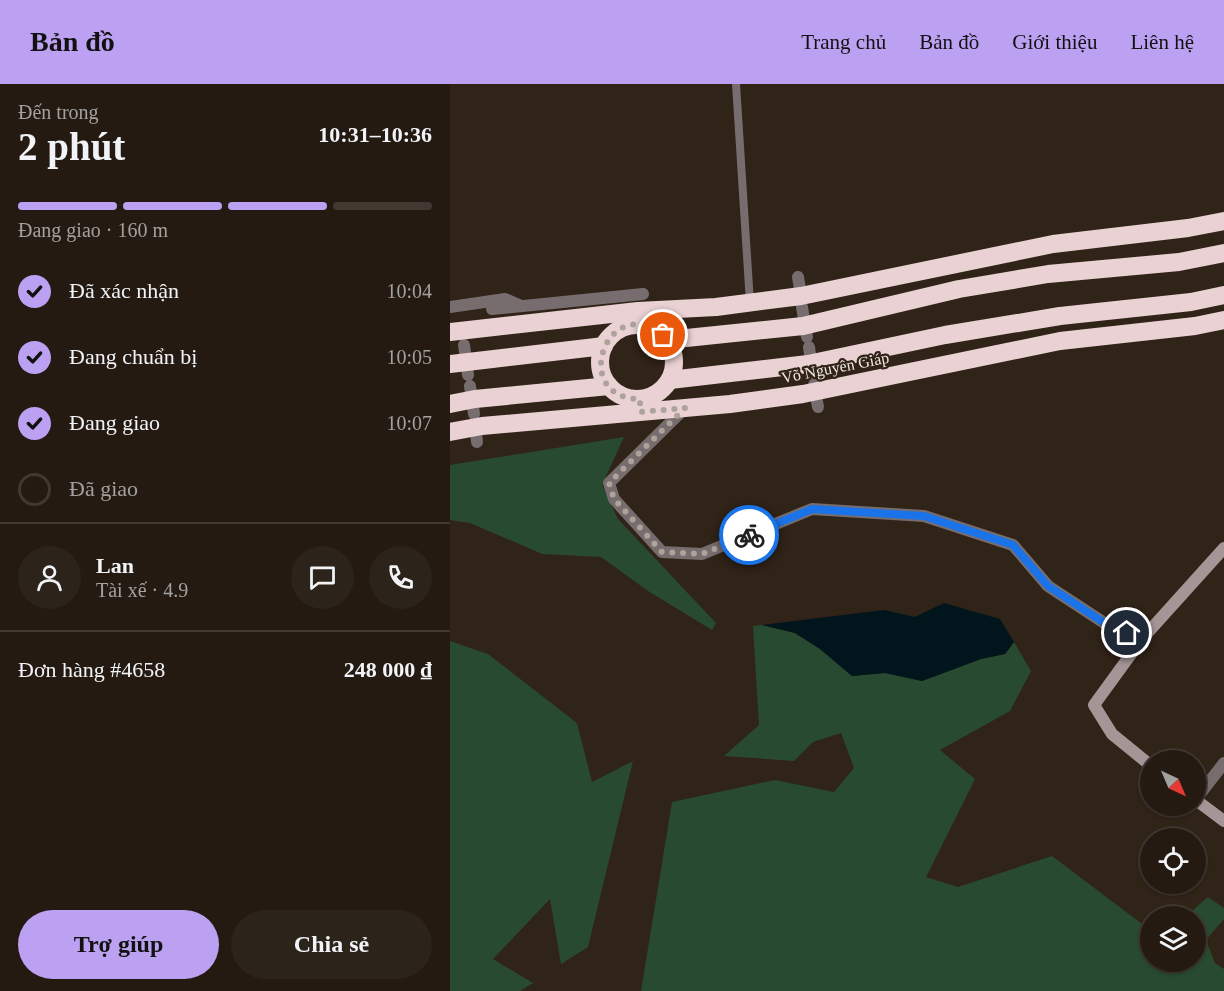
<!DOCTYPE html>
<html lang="vi">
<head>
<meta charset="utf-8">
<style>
  :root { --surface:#241a12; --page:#2c231b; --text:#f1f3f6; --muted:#a3a19f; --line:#413832; --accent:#bca0f2 }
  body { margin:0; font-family:Georgia,serif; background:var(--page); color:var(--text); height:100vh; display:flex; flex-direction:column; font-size:22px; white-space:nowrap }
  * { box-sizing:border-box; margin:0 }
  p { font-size:20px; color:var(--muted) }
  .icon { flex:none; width:33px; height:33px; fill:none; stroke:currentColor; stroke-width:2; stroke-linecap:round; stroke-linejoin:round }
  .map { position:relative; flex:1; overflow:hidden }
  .sheet { display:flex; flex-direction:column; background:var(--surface); width:450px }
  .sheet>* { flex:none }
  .needle { width:39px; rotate:136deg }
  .controls { position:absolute; left:690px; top:666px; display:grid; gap:12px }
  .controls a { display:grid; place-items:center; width:66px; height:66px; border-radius:50%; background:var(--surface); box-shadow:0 2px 4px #0004,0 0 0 2px var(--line); font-size:30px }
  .pin { position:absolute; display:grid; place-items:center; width:51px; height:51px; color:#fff; margin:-26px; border:3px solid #fff; border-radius:50%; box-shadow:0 2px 6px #0007 }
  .courier { position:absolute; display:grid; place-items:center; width:60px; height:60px; margin:-30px; border:4px solid #1a73e8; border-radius:50%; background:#fff; color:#222; box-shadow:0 2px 8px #0007 }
  .headline em { font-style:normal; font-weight:700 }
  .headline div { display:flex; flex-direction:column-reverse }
  .headline { display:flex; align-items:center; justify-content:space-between; height:102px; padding:0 18px }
  h1 { font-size:39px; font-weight:700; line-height:45px }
  .bar { display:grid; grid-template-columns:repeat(4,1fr); gap:9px 6px; align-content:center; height:72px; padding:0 18px }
  .bar i { height:8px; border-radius:4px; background:var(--line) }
  .bar .current { background:var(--accent) }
  .bar p { grid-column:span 4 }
  .line { display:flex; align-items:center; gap:15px; padding:0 18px; border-top:2px solid var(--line) }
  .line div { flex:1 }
  .round { display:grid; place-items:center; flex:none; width:63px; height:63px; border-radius:32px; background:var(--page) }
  ol { padding:0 18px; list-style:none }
  li { display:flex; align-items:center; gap:18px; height:66px }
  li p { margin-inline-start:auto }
  li .icon { padding:6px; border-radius:50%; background:var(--accent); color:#111; stroke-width:4 }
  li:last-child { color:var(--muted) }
  li i { width:33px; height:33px; border:3px solid var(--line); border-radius:50% }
  .action { display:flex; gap:12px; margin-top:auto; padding:12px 18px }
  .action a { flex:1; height:69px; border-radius:36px; background:var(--accent); color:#111; font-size:24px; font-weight:700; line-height:69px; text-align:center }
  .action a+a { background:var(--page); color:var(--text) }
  header { display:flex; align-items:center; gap:36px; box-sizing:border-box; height:84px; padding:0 30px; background:var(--accent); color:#111 }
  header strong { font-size:28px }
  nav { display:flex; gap:33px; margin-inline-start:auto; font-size:21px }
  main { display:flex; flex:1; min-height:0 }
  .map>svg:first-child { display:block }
</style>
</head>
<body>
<header>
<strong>Bản đồ</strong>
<nav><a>Trang chủ</a><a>Bản đồ</a><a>Giới thiệu</a><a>Liên hệ</a></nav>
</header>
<main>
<section class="sheet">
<div class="headline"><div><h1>2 phút</h1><p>Đến trong</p></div><em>10:31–10:36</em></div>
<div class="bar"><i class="current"></i><i class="current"></i><i class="current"></i><i></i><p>Đang giao · 160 m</p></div>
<ol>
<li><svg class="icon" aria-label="check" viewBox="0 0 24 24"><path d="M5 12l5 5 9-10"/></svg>Đã xác nhận<p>10:04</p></li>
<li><svg class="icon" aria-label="check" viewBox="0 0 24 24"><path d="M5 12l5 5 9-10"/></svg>Đang chuẩn bị<p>10:05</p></li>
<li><svg class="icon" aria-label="check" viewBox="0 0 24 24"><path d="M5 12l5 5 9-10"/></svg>Đang giao<p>10:07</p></li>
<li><i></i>Đã giao</li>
</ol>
<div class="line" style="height:108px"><a class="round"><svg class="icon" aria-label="person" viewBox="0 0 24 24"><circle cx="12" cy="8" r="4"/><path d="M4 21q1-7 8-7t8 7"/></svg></a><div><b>Lan</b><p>Tài xế · 4.9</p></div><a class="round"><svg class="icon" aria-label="chat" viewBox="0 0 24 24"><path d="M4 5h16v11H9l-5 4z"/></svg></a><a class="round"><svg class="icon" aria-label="phone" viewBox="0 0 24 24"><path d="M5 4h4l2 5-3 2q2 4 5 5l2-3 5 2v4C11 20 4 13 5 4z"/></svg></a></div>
<div class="line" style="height:78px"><div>Đơn hàng #4658</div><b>248 000 ₫</b></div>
<div class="action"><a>Trợ giúp</a><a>Chia sẻ</a></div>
</section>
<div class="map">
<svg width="774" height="907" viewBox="0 0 774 907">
  <rect width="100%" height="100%" fill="#302318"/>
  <g fill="#284a30">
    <polygon points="174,353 152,401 168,435 266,539 262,546 198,507 151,473 92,470 20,439 0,436 0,381"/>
    <polygon points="312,541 345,549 370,565 402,592 435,589 472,597 531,575 555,570 564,558 581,587 560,627 490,666 525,695 476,793 508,803 602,772 700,846 700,878 746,878 746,832 736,832 758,813 774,824 774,835 756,856 765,879 774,885 774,907 191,907 222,718 325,696 384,708 404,684 391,649 363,658 344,677 274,672 309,641 303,542"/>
    <polygon points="0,557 38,570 127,639 142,698 183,677 138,863 111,880 100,815 43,875 83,899 70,907 0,907"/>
  </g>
  <polygon fill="#00151c" points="494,519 550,535 564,558 555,570 531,575 472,597 435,589 402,592 370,565 345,549 312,541 434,526 465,533"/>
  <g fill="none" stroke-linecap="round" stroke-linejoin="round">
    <polyline stroke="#776d6e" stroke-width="8" points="286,0 300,219"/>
    <g stroke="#776d6e" stroke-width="12">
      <polyline points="348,193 352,217"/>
      <polyline points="0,223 55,215 69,221"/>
      <polyline points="352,223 357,253"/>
      <polyline points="42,225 193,210"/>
      <polyline points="14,261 18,291"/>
      <polyline points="359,263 363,292"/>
      <polyline points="364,301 368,323"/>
      <polyline points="20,302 24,330"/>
      <polyline points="235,324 159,399 164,415 212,468 252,470 362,425 474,432 563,461 598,502 662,544 692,555"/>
      <polyline points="25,338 27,358"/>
      <polyline points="746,715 774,679"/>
    </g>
    <g stroke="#a59597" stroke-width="12">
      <polyline points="700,681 662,650 644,621 692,555 774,464"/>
      <polyline points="746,716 774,737"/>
    </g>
    <g stroke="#ead1d3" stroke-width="18">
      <circle cx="187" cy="278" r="37"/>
      <polyline points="0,248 188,227 266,223 351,212 603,160 738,144 774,137"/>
      <polyline points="217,256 353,242 509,205 598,190 729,178 774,169"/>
      <polyline points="0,280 154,262"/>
      <polyline points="220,296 358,280 495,251 610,232 741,218 774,211"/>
      <polyline points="0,320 25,315 159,302"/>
      <polyline points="0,348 32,342 280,320 353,310 610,257 745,242 774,236"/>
    </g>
  </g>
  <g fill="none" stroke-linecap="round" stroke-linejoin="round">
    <path stroke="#aea39b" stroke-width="6" stroke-dasharray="0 10.8" d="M213,251C156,207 119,315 190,315V328L235,324L159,399L164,415L212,468L252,470L299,451"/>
    <polyline stroke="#1a73e8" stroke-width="8" points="299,451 362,425 474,432 563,461 598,502 662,544 677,549"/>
  </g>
  <g text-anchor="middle" stroke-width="4.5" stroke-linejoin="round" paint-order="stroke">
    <g font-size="16" fill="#f2e8e1" stroke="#302318">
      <text transform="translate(385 283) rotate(-11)" y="6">Võ Nguyên Giáp</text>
    </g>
  </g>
</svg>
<div class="controls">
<a><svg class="needle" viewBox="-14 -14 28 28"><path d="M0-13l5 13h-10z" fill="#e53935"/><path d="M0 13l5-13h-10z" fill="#a3a19f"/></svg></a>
<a><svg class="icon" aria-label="locate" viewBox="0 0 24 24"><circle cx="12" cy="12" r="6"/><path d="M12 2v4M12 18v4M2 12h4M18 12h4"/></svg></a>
<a><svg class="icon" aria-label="layers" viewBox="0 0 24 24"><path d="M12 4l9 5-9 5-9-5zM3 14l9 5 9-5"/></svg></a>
</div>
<div class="pin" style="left:213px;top:251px;background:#ea580c"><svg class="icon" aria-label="bag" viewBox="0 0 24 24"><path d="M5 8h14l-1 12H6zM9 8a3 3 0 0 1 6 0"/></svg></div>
<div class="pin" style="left:677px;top:549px;background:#1f2937"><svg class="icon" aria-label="home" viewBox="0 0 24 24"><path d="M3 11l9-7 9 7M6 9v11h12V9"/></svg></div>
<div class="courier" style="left:299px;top:451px"><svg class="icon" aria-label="bike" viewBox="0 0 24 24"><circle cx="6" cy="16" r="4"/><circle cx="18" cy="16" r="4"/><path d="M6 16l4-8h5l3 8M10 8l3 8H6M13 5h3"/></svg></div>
</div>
</main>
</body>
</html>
